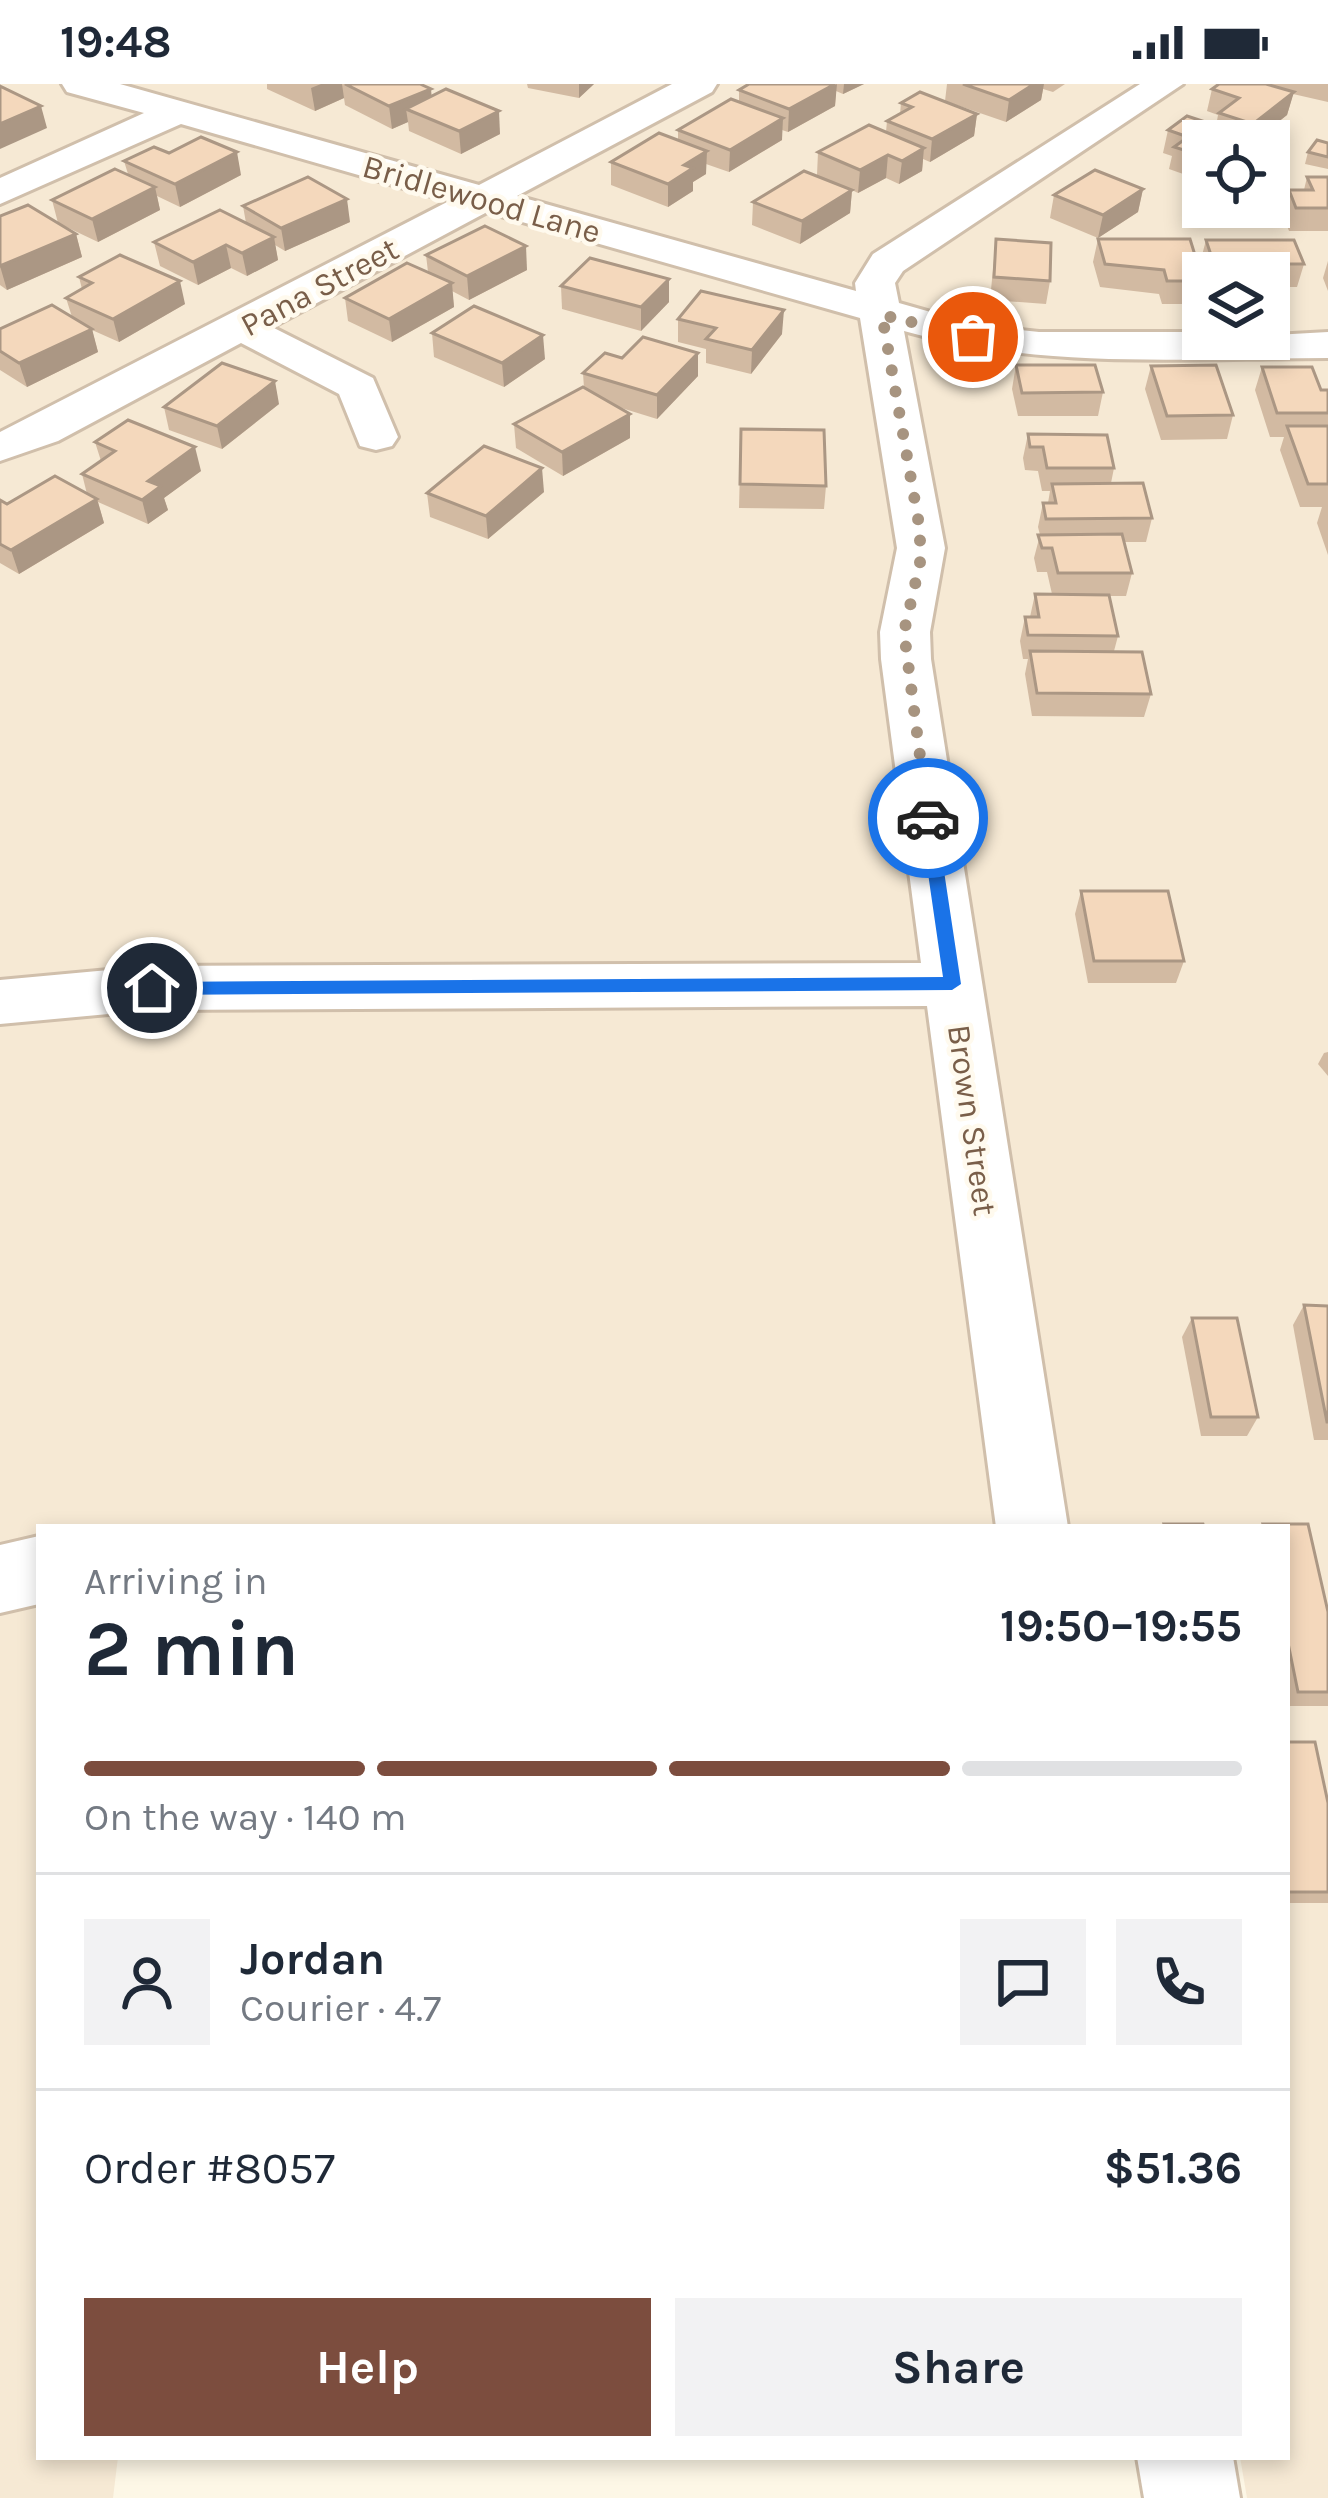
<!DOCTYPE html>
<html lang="en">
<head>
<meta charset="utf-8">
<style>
  :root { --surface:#fff; --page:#f2f2f3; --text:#1f2937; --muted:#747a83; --line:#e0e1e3; --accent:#7c4d3e }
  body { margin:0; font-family:Karla,sans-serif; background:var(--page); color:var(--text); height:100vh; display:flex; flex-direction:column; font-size:45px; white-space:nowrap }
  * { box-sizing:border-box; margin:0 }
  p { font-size:39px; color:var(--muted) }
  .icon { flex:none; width:66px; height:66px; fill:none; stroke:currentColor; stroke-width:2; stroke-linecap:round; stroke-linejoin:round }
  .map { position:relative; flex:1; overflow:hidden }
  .drawer { position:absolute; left:36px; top:1440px; width:1254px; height:936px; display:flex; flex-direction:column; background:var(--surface); border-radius:0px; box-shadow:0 6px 18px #0003 }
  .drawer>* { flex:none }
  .tools { position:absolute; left:1182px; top:36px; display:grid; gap:24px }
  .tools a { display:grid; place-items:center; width:108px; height:108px; border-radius:0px; background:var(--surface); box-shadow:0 6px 18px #0003; font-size:60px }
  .pin { position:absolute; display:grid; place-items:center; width:102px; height:102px; color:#fff; margin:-51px; border:6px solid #fff; border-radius:50%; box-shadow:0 3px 12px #0007 }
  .courier { position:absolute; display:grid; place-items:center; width:120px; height:120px; margin:-60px; border:9px solid #1a73e8; border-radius:50%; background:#fff; color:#222; box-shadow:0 3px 15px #0007 }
  .summary em { font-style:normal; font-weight:700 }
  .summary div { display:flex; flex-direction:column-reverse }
  .summary { display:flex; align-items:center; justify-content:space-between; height:204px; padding:0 48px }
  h1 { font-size:78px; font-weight:700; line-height:90px }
  .bar { display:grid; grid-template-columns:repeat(4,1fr); gap:18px 12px; align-content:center; height:144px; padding:0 48px }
  .bar i { height:15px; border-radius:9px; background:var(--line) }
  .bar .active { background:var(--accent) }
  .bar p { grid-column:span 4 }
  .line { display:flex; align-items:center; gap:30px; padding:0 48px; border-top:3px solid var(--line) }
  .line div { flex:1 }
  .round { display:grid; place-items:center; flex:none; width:126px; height:126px; border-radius:0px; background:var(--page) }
  .primary-button { display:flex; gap:24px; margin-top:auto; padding:24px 48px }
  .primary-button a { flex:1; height:138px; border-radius:0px; background:var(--accent); color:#fff; font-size:48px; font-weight:700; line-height:138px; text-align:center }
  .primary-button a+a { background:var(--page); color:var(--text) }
  .status { display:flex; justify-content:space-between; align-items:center; height:84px; padding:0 60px; background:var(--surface); direction:ltr }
  .status svg { height:33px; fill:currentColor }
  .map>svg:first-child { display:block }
</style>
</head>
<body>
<div class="status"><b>19:48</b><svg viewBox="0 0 49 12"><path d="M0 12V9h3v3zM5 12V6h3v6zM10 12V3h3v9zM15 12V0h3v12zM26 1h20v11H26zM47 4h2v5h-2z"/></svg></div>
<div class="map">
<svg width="1328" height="2414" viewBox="0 0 1328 2414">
  <rect width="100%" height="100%" fill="#fdf7e6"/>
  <path fill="#f6e9d4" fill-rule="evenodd" d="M0,0H1328V2414H1247L1240,2373H1287V1443H39V2373H118L113,2414H0ZM1203,57H1269V123H1203ZM1203,189H1269V255H1203Z"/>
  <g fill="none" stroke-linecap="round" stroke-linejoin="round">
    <g stroke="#d0bfab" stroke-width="6">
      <g id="minor">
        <path d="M62,0H120L479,101L672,0H717L712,8L517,112L856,207L855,199L873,170L1140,0H1183L903,187L895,199L899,219L976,241L1039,248H1203V255L1328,248V274C1186,274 1042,286 904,247L945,464L930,548L931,575L1068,1443H996L927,922L152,926L0,940V896L152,882L921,879L881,575L880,548L897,464L860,234L487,128L272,243L373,294L398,353L392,362L376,366L360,362L339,310L241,259L58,357L0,377V348L449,117L181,40L0,120V94L144,29L67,8Z"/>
        <polygon points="39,1452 39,1520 0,1529 0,1461"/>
        <polygon points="1137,2373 1233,2373 1240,2414 1144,2414"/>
      </g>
    </g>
    <use href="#minor" fill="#fff" fill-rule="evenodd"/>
  </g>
  <g fill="#d2baa2">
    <polygon points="267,0 420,0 431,12 500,50 461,70 409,47 408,38 392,45 345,21 344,14 315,27 267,5"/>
    <polygon points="527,0 594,0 579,14 528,4"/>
    <polygon points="749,0 864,0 843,10 836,7 835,22 788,48 782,46 782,56 729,88 706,80 706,90 693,98 693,107 668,123 611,101 611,78 678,56 678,46 739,18 739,6"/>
    <polygon points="947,0 1065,0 1053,8 1043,5 1041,16 1006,38 945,17"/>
    <polygon points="1270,0 1328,0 1328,18 1293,10 1287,31 1254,57 1203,57 1203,97 1169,85 1172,72 1163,69 1168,46 1216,42 1218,31 1207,27 1212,5"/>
    <polygon points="901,19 977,30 974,52 930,78 923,75 922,87 899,100 886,94 858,109 852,106 850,129 800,160 752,141 753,118 817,91 818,68 886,48 887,37 900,30"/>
    <polygon points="1328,59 1328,85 1305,80 1308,68"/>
    <polygon points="169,69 241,91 180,123 157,112 160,126 98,158 58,139 52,116 128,90 124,77"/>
    <polygon points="1307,93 1328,93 1328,147 1289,147 1282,129 1289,106 1304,106"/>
    <polygon points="1143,105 1138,128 1098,154 1050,134 1054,111"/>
    <polygon points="243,122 350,138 285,167 275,161 278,176 247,192 231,184 198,201 160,182 154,158 246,139"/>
    <polygon points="0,132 76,150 82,173 7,206 0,201"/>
    <polygon points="996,155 1050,197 1046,220 990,216"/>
    <polygon points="1098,155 1203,196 1197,220 1162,220 1159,210 1100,203 1093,178"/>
    <polygon points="1206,156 1304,180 1297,203 1269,203 1269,189 1203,189 1200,179"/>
    <polygon points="426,171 527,186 469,216 452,207 454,223 392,258 348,237 345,214 428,188"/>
    <polygon points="1328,177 1328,207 1323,194"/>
    <polygon points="79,193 185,220 119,258 92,246 98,268 27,303 0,286 0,245 72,233 66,214 82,205"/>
    <polygon points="669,195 669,218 641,247 562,225 561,202"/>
    <polygon points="678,235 782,250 751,290 706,279 706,265 678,258"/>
    <polygon points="432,249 545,275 504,303 434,273"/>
    <polygon points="698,269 698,292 657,335 615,322 630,330 630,354 563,392 516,364 514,340 584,304 583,289 622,274"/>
    <polygon points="1016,281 1103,308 1098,332 1018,332 1012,305"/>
    <polygon points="1151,282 1233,331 1227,355 1161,356 1145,305"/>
    <polygon points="1262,283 1321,306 1328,306 1328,471 1317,439 1322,423 1300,423 1280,366 1284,353 1270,353 1255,306"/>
    <polygon points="279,320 222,365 169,346 164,323"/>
    <polygon points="741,345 826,402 824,425 739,424"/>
    <polygon points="1028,350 1114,384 1111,399 1152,434 1146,458 1124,458 1132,489 1126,512 1109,512 1118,552 1114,567 1151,610 1144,633 1032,632 1025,590 1028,575 1023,575 1020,557 1025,533 1030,533 1035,510 1052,510 1047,488 1037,488 1034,474 1040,451 1038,443 1043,419 1048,419 1050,407 1042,407 1038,387 1025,386 1023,374"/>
    <polygon points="95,358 201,387 164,414 168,426 148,440 98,418 104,439 19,490 0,479 0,416 7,420 87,410 82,390 101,377"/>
    <polygon points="544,408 488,455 430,433 427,409"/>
    <polygon points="1081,807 1184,877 1176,899 1088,899 1075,830"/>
    <polygon points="1328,968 1328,992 1318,980 1324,969"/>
    <polygon points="1304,1221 1328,1222 1328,1356 1314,1356 1293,1241"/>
    <polygon points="1192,1234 1258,1333 1247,1352 1201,1352 1182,1253"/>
    <polygon points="1263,1440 1308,1440 1328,1528 1328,1622 1287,1622 1287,1443 1261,1443"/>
    <polygon points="1287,1658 1328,1719 1328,1819 1287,1819"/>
  </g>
  <g fill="#ab9784">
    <polygon points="321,0 342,0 344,14 315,27 311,4"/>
    <polygon points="579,0 594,0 579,14"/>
    <polygon points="837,0 835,22 788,48 789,25"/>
    <polygon points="844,0 864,0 843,10"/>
    <polygon points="1034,0 1044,0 1041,16 1006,38 1009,16"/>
    <polygon points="431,5 433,27 406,25 408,38 392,45 389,22"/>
    <polygon points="1294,8 1287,31 1254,57 1246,57 1249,55 1253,40"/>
    <polygon points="41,22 47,44 0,65 0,40"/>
    <polygon points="499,27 500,50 461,70 459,47"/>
    <polygon points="977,30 974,52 930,78 932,55"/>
    <polygon points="783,34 782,56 729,88 730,66"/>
    <polygon points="924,64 922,87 899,100 902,77"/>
    <polygon points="707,67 706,90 693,98 693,107 668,123 668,100 684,81"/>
    <polygon points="237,68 241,91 180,123 175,100"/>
    <polygon points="888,71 886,94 858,109 860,86"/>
    <polygon points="155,103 160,126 98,158 92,135"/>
    <polygon points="1143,105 1138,128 1098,154 1103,131"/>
    <polygon points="852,106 850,129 800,160 802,137"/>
    <polygon points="347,115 350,138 285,167 281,144"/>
    <polygon points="76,150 82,173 7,206 0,182"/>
    <polygon points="274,153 278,176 247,192 242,169"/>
    <polygon points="226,161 231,184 198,201 193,178"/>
    <polygon points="526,162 527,186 469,216 467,192"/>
    <polygon points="669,195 669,218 641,247 641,223"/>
    <polygon points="180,197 185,220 119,258 113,235"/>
    <polygon points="452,199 454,223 392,258 389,235"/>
    <polygon points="784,226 782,250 751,290 752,266"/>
    <polygon points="92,245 98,268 27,303 19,279"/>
    <polygon points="543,251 545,275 504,303 502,279"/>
    <polygon points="698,269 698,292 657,335 657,311"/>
    <polygon points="275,297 279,320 222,365 217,342"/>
    <polygon points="630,330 630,354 563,392 562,368"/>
    <polygon points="195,363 201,387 164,414 168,426 148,440 142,416 148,397"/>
    <polygon points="542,384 544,408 488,455 486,432"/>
    <polygon points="97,415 104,439 19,490 11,466"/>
  </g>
  <g fill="#f4d8bc" stroke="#ab9784" stroke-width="3">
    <polygon points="345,0 420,0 431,5 389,22"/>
    <polygon points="749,0 835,0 789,25 739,6"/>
    <polygon points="963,0 1034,0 1009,16"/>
    <polygon points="1219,0 1266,0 1294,8 1253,40 1219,29 1239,14 1212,5"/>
    <polygon points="0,2 41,22 0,40"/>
    <polygon points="446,5 499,27 459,47 406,25"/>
    <polygon points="920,8 977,30 932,55 887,37 912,23 901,19"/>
    <polygon points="731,15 783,34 730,66 678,46"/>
    <polygon points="1187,32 1251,53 1246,57 1203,57 1203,72 1174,63 1188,53 1168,46"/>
    <polygon points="869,41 924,64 902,77 888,71 860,86 818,68"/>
    <polygon points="659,49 707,67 684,81 693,84 668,100 611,78"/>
    <polygon points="201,53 237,68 175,100 124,77 154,63 169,69"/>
    <polygon points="1317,56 1328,59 1328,73 1308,68"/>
    <polygon points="115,85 155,103 92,135 52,116"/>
    <polygon points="1095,86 1143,105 1103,131 1054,111"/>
    <polygon points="804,87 852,106 802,137 753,118"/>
    <polygon points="308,93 347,115 281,144 243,122"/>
    <polygon points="1307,93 1328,93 1328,124 1296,124 1289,106 1313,106"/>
    <polygon points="28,121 76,150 0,182 0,132"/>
    <polygon points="220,126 274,153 242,169 226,161 193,178 154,158"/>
    <polygon points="485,142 526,162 467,192 426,171"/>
    <polygon points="996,155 1051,159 1050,197 994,193"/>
    <polygon points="1098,155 1190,155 1203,197 1167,197 1164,186 1105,180"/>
    <polygon points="1206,156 1294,156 1304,180 1252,180 1256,189 1217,189"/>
    <polygon points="120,171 180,197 113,235 66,214 92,199 79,193"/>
    <polygon points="590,174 669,195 641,223 561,202"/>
    <polygon points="407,179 452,199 389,235 345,214"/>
    <polygon points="701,207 784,226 752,266 706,255 716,244 678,235"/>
    <polygon points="52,221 92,245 19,279 0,267 0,245"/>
    <polygon points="474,222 543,251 502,279 432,249"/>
    <polygon points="643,253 698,269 657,311 583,289 605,269 622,274"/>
    <polygon points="222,279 275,297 217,342 164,323"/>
    <polygon points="1016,281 1095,281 1103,308 1022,309"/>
    <polygon points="1216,281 1233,331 1167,332 1151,282"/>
    <polygon points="1262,283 1312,283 1321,306 1328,306 1328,329 1277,329"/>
    <polygon points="583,303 630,330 562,368 514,340"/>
    <polygon points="128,336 195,363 148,397 161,402 142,416 82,390 115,367 95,358"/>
    <polygon points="1287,342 1328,342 1328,400 1308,400"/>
    <polygon points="741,345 824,346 826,402 740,400"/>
    <polygon points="1028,350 1107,351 1114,384 1047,384 1043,363 1030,363"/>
    <polygon points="484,362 542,384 486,432 427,409"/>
    <polygon points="55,392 97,415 11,466 0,460 0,416 7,420"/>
    <polygon points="1143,399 1152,434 1046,435 1043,419 1056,419 1052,400"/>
    <polygon points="1122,450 1132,489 1058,489 1052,464 1042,464 1038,451"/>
    <polygon points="1035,510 1109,511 1118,552 1028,551 1025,533 1039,533"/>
    <polygon points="1030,567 1142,568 1151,610 1037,609"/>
    <polygon points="1081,807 1168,807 1184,877 1094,877"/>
    <polygon points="1304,1221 1328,1222 1328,1338 1327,1338"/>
    <polygon points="1192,1234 1237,1234 1258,1333 1211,1333"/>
    <polygon points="1164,1440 1203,1440 1204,1443 1165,1443"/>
    <polygon points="1263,1440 1308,1440 1328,1528 1328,1608 1298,1608 1287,1554 1287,1443 1264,1443"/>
    <polygon points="1287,1658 1315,1658 1328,1719 1328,1808 1287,1808"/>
  </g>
  <polygon fill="#1a73e8" points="928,728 936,734 961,900 952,906 152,911 144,904 152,898 943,893 920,734"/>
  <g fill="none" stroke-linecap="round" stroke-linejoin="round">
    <polyline stroke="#a79480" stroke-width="12" stroke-dasharray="0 21.6" points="928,734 904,548 920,479 920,446 882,231 973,253"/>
  </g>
  <g text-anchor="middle" stroke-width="9" stroke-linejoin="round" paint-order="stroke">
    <g font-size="33" fill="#795e49" stroke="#fffaee">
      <text transform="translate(482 114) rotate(16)" y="12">Bridlewood Lane</text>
      <text transform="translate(319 202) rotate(-28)" y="12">Pana Street</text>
      <text transform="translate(973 1036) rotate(82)" y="12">Brown Street</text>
    </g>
  </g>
</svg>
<div class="tools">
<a><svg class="icon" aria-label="locate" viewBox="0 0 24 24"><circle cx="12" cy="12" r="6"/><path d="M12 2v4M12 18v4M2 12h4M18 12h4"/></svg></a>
<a><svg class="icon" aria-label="layers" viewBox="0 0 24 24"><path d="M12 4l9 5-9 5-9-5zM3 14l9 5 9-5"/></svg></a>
</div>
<div class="pin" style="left:973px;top:253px;background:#ea580c"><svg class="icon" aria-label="bag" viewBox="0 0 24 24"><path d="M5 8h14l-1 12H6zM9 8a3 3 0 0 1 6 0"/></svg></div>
<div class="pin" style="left:152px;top:904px;background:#1f2937"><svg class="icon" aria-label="home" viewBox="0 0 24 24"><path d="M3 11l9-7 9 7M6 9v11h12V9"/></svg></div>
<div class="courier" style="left:928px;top:734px"><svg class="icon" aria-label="car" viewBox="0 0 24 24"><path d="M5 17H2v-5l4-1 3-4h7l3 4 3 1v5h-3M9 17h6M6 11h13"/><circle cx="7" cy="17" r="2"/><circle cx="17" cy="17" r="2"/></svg></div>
<section class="drawer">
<div class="summary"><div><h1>2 min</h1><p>Arriving in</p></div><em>19:50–19:55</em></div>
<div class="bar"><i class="active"></i><i class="active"></i><i class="active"></i><i></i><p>On the way · 140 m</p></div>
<div class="line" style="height:216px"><a class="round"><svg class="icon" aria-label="person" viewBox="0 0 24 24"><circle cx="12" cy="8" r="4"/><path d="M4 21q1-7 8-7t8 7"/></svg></a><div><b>Jordan</b><p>Courier · 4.7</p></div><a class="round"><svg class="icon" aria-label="chat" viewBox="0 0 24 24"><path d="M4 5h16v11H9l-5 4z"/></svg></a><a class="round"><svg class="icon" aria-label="phone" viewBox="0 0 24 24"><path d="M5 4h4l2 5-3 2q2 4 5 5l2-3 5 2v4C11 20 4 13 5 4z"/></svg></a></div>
<div class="line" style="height:156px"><div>Order #8057</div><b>$51.36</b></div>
<div class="primary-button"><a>Help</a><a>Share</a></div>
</section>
</div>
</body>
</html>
